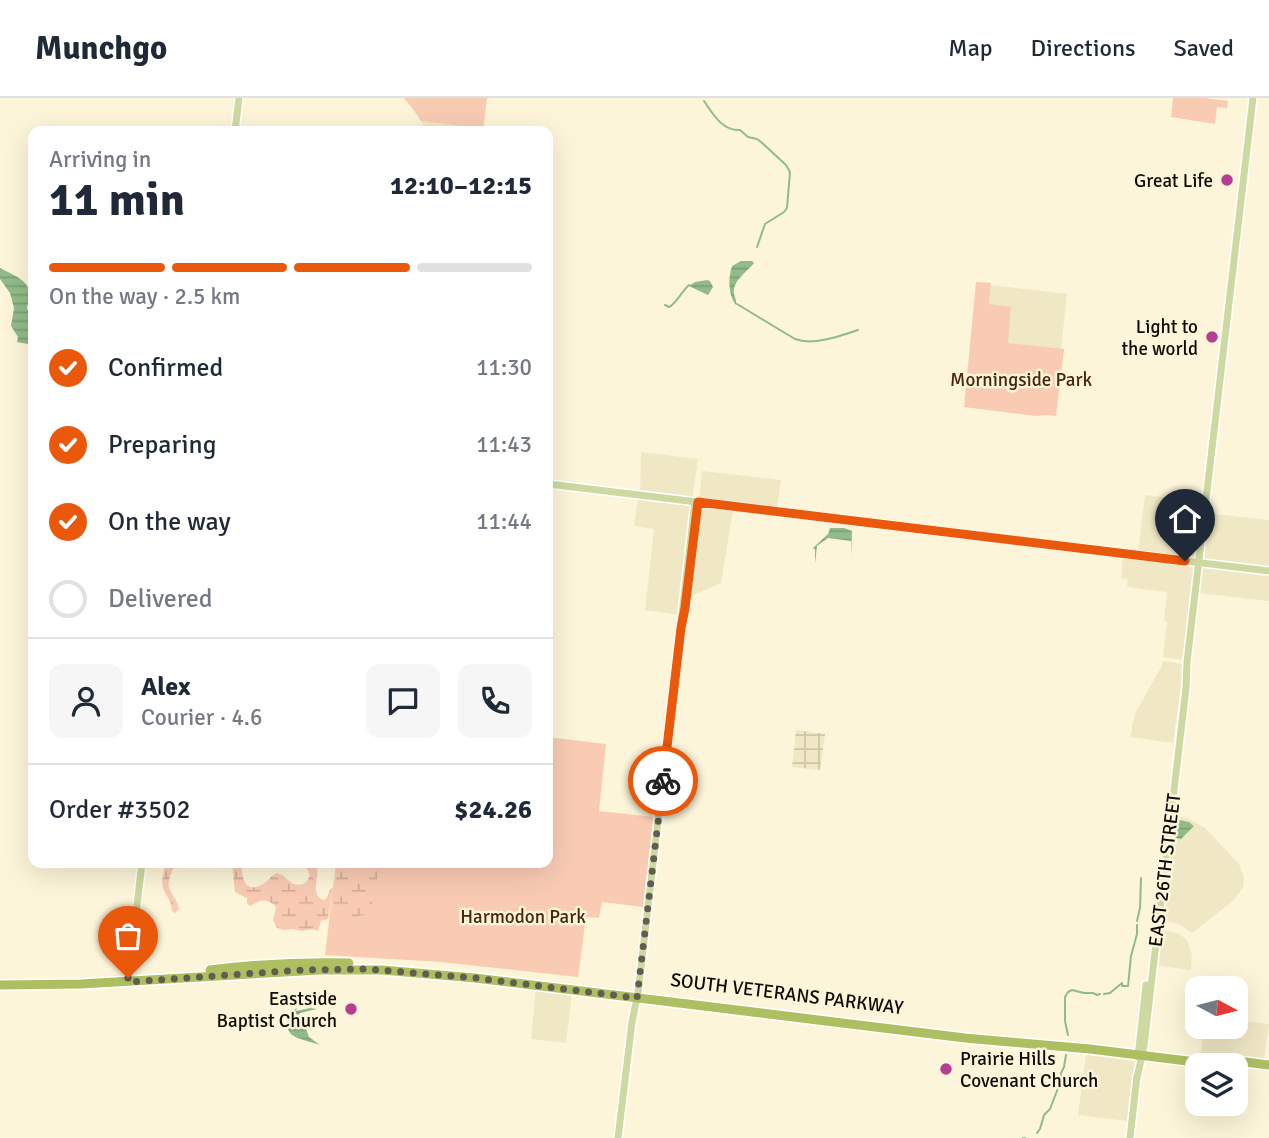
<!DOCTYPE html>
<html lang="en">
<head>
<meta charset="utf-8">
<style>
  :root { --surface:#fff; --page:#f6f6f7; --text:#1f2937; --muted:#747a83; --line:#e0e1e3; --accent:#ea580c }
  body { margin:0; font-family:Signika,sans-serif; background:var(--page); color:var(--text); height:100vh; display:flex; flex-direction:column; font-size:26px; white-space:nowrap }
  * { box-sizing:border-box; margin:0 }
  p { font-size:23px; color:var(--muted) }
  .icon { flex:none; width:38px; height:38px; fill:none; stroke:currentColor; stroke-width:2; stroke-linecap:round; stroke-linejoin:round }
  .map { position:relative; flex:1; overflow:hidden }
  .panel { position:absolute; left:28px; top:28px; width:525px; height:742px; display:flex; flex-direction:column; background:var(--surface); border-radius:14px; box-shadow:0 7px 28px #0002 }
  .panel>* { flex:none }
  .needle { width:46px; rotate:97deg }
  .tools { position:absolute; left:1185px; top:878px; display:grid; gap:14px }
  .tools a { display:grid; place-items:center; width:63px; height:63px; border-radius:14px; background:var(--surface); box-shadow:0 7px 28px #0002; font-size:35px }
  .pin { position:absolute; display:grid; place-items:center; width:60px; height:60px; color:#fff; margin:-72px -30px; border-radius:50% 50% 50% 0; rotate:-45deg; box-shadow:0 0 7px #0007 }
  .pin .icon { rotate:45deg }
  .courier { position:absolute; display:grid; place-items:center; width:70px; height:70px; margin:-35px; border:5px solid #ea580c; border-radius:50%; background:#fff; color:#222; box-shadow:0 2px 9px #0007 }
  .headline em { font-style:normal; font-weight:800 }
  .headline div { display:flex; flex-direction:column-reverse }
  .headline { display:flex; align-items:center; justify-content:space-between; height:119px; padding:0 21px }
  h1 { font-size:46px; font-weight:800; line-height:52px }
  .bar { display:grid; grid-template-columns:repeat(4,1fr); gap:10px 7px; align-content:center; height:84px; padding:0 21px }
  .bar i { height:9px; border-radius:5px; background:var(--line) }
  .bar .selected { background:var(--accent) }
  .bar p { grid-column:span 4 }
  .line { display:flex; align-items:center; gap:18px; padding:0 21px; border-top:2px solid var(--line) }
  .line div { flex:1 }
  .round { display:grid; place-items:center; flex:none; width:74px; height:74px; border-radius:14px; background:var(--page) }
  ol { padding:0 21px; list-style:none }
  li { display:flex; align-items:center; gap:21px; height:77px }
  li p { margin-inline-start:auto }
  li .icon { padding:7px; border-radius:50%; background:var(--accent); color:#fff; stroke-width:4 }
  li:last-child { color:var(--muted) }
  li i { width:38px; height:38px; border:4px solid var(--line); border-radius:50% }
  header { display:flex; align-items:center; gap:42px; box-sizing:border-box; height:98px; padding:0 35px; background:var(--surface); border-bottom:2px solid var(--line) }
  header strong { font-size:33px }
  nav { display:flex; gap:38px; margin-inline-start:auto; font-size:24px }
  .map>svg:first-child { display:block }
</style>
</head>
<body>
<header>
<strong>Munchgo</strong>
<nav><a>Map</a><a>Directions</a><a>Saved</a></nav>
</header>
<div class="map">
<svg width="1269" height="1040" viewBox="0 0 1269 1040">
  <defs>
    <pattern id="industrial-grid" width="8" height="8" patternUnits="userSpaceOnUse" patternTransform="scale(1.75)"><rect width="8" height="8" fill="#f0e8c5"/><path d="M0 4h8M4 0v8" fill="none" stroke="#cdc6a8"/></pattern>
    <pattern id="wetland-marsh" width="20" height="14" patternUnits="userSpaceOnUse" patternTransform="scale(1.75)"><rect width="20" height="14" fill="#f9cbb3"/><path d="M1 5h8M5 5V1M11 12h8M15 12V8" fill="none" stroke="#d4ad98"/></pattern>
    <pattern id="water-rules" width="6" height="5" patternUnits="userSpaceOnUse" patternTransform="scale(1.75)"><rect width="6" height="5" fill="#91bc89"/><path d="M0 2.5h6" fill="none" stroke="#7ca075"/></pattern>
  </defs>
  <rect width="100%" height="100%" fill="#fcf5d9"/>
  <g fill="#f0e8c5">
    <polygon points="421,23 462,28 462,32 471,33 425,33"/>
    <polygon points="991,187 1067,196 1061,251 1007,245 989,206"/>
    <polygon points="641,354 698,361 692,402 640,395"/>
    <polygon points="702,373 781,382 777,411 699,402"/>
    <polygon points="1145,397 1204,404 1197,463 1138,455"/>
    <polygon points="638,400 692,407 680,517 645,512 654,431 634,428"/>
    <polygon points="698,407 733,412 721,485 689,499"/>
    <polygon points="1206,415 1269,422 1269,472 1201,464"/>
    <polygon points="1123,459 1196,468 1185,562 1163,559 1167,524 1164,523 1167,494 1127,489 1128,481 1121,480"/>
    <polygon points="1202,467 1269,475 1269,503 1198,495"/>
    <polygon points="1163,563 1184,566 1173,645 1130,639 1135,616 1161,569"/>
    <polygon points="1176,718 1187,720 1204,729 1239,766 1244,780 1243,789 1234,802 1192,835 1179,826 1161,822 1174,720"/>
    <polygon points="1159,831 1178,835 1187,842 1192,857 1191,872 1154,867"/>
    <polygon points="536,891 572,895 566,945 531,941"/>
    <polygon points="1236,922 1269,926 1264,963 1201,955 1204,929 1236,929"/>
    <polygon points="1086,957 1136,963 1128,1023 1078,1017"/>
  </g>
  <polygon fill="url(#industrial-grid)" points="796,632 825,636 820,672 792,669"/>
  <g fill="#f9cbb3">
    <polygon points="404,0 487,0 483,33 461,32 461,28 421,23 413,11"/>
    <polygon points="1173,0 1205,0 1228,3 1227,10 1217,9 1215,26 1171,19"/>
    <polygon points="976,184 991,185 989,206 1011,209 1008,245 1064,251 1056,318 1046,317 1037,318 964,309"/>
    <polygon points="548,639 606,646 599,713 654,719 643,809 602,804 599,820 586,819 578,879 441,864 325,857 336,765 548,765"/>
  </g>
  <g fill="url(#wetland-marsh)">
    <path d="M166,765H175C174,771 170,777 169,782C166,793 178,800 179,811L175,815L172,813C171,800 166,799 163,790C161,782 164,772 166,765Z"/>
    <path d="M232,765H242C241,776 244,796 261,787C267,785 271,778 276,775C288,776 288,790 304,786C313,779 309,771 301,765H316C321,777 312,787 318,799L323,802L326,801L331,790H333L328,821L321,823L318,833L312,831L302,833L292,831L285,832L277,830L273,822L276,810L275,807C263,799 260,803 250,808L247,806V800L235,794Z"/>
    <polygon points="340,765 383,765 378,774 375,800 367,816 356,819 347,818 331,828 329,824 331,820 335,786"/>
  </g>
  <g fill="url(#water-rules)">
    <path d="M741,163H752L754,165C747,174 732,183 734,196C735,200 737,203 736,207C728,197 728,180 732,168Z"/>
    <path d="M0,170C12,177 32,182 29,199C29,203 27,207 27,211L29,213H33V247L17,244L18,239L11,228L14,210L10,195L0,181Z"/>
    <polygon points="707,182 710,183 713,189 708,197 689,188 695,184"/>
    <polygon points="830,430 844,430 852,433 851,458 851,443 828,440 817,448 815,465 815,451 813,450 828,436"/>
    <path d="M1179,722L1189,724L1194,728L1181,741L1176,740C1173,734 1175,727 1179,722Z"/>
    <path d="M297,910L296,913L310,910L317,911L300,915L297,919L298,927L305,928L309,939L320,947C314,945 294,940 291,936C283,927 288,915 297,910Z"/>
  </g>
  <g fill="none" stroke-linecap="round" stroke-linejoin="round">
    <g stroke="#91bc89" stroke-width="2">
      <path d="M704,3C713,16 722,33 740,32L748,39L757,41L761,44L786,67L790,74L787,110L784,114L765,126L757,149"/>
      <path d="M737,206L795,241C813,248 840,238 858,232"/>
      <path d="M665,207L669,209C675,207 682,193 689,187"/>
      <polyline points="1137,823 1140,810 1141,780"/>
      <polyline points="1104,896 1110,895 1122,885 1122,888 1128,888 1131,858 1137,836 1137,827"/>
      <polyline points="1068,937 1065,923 1065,899 1068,894 1072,892 1084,895 1093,895 1097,897 1100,896"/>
      <polyline points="1037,1035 1040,1031 1044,1017 1050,1011 1060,985 1061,975 1064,969 1066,957"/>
      <polyline points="1023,1040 1025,1040"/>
    </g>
    <g stroke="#fff" stroke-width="10">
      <g id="major">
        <polyline points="235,33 239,0"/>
        <polyline points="548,386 1269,473"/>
        <polyline points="128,884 142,765"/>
        <polyline points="1138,959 1146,887"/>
        <polyline points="1137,980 1144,948 1186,590 1187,564 1253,0"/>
        <polyline points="618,1040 632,924 638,895 695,404"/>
        <polyline points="1130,1040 1137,978"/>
      </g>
    </g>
    <g stroke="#fff" stroke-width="12">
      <g id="highway">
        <path d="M210,872C256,866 302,864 349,865"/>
        <polyline points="0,887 81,886 320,872 382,872 475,880 965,940 1090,951 1228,968"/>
        <polyline points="1222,961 1269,967"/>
      </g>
    </g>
    <use href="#major" stroke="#ced9a1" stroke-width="7"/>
    <use href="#highway" stroke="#aebf62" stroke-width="9"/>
  </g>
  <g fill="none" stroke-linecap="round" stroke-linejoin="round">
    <polyline stroke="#615d4f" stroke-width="7" stroke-dasharray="0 12.6" points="128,880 128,884 302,872 366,871 475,880 637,900 663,683"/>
    <polyline stroke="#ea580c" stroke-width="9" points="663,683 681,530 685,510 698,404 1185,463"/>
  </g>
  <g fill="#b53e93" stroke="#fcf5d9" stroke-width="2.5">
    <circle cx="1227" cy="82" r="7"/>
    <circle cx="1212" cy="239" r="7"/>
    <circle cx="351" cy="911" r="7"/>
    <circle cx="946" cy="971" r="7"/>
  </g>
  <g text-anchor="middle" stroke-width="5" stroke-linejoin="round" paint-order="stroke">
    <g font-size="19" fill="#0e0b04" stroke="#fcf5d9" text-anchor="end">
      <text x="1213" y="89">Great Life</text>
      <text x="1198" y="235">Light to<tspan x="1198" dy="22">the world</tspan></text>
      <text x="337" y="907">Eastside<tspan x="337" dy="22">Baptist Church</tspan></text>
      <text x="960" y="967" text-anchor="start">Prairie Hills<tspan x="960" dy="22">Covenant Church</tspan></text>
    </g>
    <g font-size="19" fill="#4b240c" stroke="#fcf5d9">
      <text x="1021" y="288">Morningside Park</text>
      <text x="523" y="825">Harmodon Park</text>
    </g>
    <g font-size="19" fill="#0e0b04" stroke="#fcf5d9">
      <text transform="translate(1164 772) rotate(-83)" y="7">EAST 26TH STREET</text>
      <text transform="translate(787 895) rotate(7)" y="7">SOUTH VETERANS PARKWAY</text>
    </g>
  </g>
</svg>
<div class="tools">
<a><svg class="needle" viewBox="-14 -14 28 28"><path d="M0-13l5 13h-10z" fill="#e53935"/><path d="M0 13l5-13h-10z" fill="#747a83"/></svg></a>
<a><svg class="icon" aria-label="layers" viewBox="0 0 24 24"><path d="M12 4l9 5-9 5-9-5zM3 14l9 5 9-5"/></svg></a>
</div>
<div class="pin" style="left:128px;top:880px;background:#ea580c"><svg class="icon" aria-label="bag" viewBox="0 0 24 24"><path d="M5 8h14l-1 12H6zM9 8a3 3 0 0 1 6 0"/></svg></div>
<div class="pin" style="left:1185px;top:463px;background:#1f2937"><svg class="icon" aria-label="home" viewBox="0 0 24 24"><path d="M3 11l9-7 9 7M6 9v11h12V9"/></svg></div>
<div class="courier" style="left:663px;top:683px"><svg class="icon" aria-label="bike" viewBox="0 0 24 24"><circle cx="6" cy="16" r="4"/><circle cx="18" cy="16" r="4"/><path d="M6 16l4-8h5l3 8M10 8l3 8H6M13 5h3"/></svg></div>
<section class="panel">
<div class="headline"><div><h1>11 min</h1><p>Arriving in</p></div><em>12:10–12:15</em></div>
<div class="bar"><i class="selected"></i><i class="selected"></i><i class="selected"></i><i></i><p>On the way · 2.5 km</p></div>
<ol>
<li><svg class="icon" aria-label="check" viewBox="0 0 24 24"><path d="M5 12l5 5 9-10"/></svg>Confirmed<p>11:30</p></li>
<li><svg class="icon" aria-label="check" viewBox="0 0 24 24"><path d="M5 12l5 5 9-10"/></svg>Preparing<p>11:43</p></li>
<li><svg class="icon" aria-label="check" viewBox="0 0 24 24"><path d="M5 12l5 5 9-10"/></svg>On the way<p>11:44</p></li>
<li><i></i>Delivered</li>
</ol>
<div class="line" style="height:126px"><a class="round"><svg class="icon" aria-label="person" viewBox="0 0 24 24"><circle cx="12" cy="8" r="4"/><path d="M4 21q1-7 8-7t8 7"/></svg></a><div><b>Alex</b><p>Courier · 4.6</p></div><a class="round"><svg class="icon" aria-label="chat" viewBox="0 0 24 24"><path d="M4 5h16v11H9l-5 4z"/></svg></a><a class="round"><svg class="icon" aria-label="phone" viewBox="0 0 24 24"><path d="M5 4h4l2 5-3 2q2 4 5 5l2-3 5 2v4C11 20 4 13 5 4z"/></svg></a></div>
<div class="line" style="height:91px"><div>Order #3502</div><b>$24.26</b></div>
</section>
</div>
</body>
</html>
